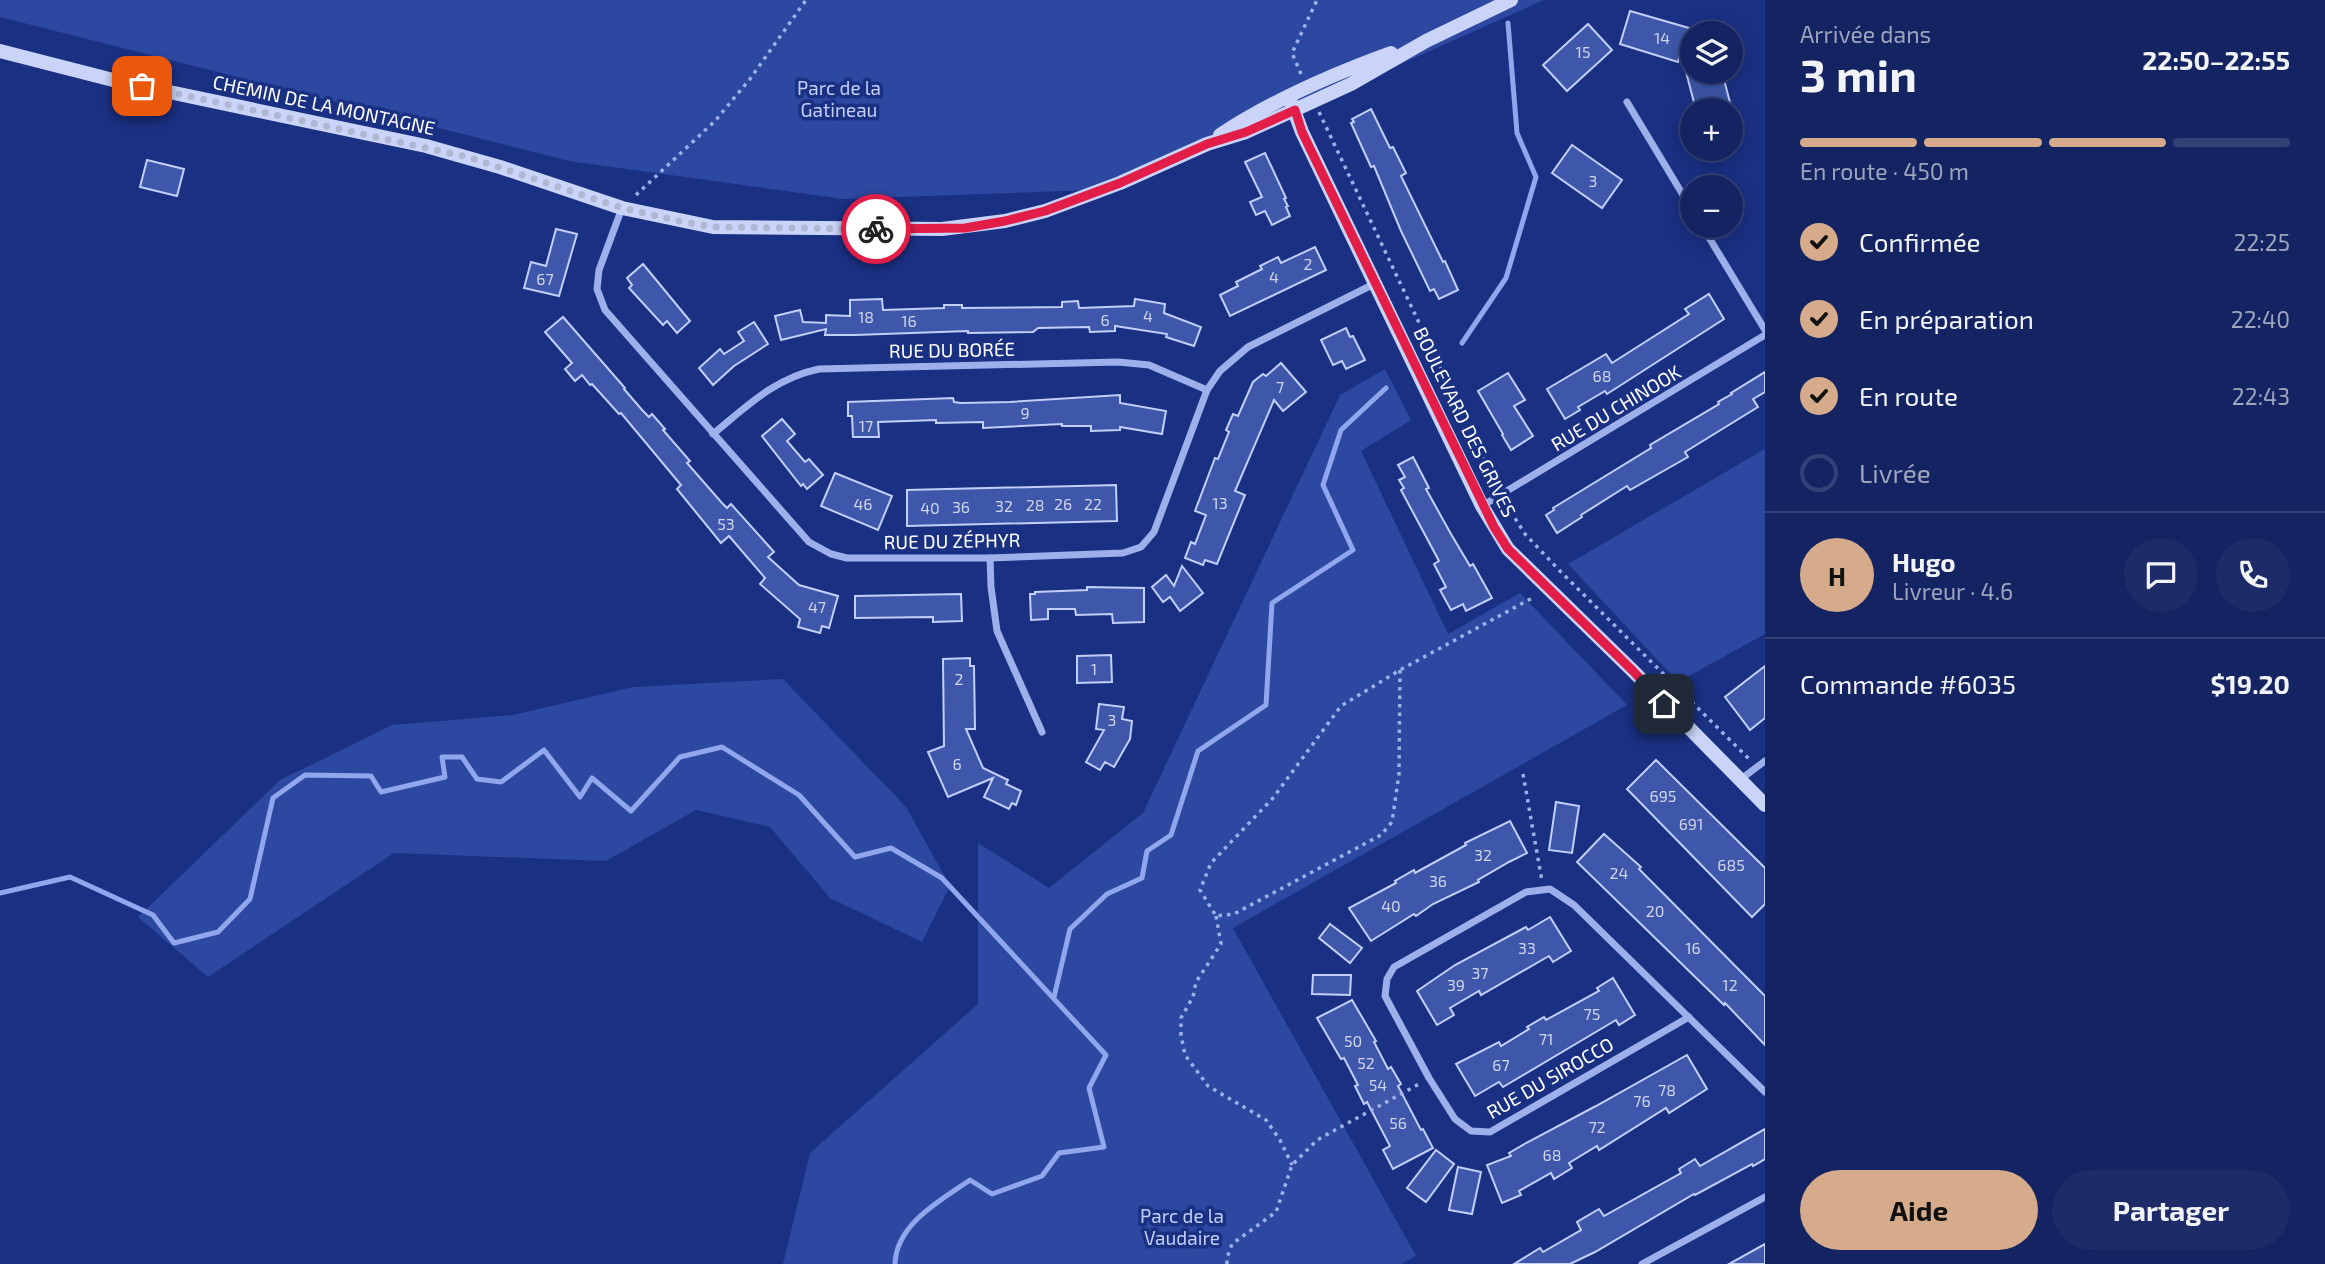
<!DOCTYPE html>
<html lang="fr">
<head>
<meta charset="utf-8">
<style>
  :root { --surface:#142462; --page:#1d2c68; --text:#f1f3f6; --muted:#9da4be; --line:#334177; --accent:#d6ab8b }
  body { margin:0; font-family:"Exo 2",sans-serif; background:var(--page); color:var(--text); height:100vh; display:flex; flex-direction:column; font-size:26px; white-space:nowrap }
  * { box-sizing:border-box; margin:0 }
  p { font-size:23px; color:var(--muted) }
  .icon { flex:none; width:38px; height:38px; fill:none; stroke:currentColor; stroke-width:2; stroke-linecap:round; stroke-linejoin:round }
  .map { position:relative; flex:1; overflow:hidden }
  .panel { display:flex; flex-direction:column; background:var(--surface); width:560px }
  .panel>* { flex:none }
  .buttons { position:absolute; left:1680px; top:21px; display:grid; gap:14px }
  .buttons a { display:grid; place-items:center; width:63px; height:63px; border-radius:50%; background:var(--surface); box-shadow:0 4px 18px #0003,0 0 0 2px var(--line); font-size:35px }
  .pin { position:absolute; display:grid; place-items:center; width:60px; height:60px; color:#fff; margin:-30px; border-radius:14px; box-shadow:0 4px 10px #0006 }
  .courier { position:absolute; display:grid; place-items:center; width:70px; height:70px; margin:-35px; border:5px solid #e11d48; border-radius:50%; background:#fff; color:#222; box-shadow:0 2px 9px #0007 }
  .summary em { font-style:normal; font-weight:700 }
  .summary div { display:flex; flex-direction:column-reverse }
  .summary { display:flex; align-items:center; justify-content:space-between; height:119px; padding:0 35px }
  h1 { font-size:46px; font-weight:700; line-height:52px }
  .bar { display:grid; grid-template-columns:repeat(4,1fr); gap:10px 7px; align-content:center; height:84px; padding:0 35px }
  .bar i { height:9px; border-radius:5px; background:var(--line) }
  .bar .current { background:var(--accent) }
  .bar p { grid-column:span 4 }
  .line { display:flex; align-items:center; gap:18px; padding:0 35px; border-top:2px solid var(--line) }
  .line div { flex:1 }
  .round { display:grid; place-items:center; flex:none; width:74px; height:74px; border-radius:37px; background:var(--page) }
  ol { padding:0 35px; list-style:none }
  li { display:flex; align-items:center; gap:21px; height:77px }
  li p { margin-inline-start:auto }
  li .icon { padding:7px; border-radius:50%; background:var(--accent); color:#111; stroke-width:4 }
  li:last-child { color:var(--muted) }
  li i { width:38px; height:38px; border:4px solid var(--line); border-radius:50% }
  .action { display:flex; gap:14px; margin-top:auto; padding:14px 35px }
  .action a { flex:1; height:80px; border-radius:42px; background:var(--accent); color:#111; font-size:28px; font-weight:700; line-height:80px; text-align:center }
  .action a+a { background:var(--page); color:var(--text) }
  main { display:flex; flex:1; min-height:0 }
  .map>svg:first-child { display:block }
</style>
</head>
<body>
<main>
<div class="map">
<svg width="1765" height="1264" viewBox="0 0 1765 1264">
  <rect width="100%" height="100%" fill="#1a3082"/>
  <g fill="#2d48a1">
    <polygon points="0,0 1544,0 1122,189 843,199 569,161 0,17"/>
    <polygon points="1385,369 1411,420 1361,451 1448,634 1520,593 1627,705 1233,928 1416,1256 1401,1264 783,1264 810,1153 978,1004 978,843 1049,888 1143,813 1340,395"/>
    <polygon points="1765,449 1765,634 1678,682 1568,564"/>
    <polygon points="783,679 906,807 950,886 922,942 830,898 770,827 696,810 606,861 394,853 208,977 138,917 280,780 392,725 513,715 633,687"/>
  </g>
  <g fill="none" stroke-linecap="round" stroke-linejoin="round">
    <g stroke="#90a7ed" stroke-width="5">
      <polyline points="1462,343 1506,278 1536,177 1517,133 1508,23"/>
      <path d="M0,893L70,877L153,915L174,943L218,932L250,899L273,798L305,775L371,776L381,792L445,777L442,757H462L477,779L501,782L544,750L580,797L592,778L631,811L680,757L722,747L799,795L855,857L891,848L942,878L1106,1055L1089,1088L1104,1147L1059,1153L1042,1176L992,1194L970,1180C941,1200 896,1224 895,1264"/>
      <polyline points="1054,997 1070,929 1107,894 1142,878 1147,851 1171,835 1198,751 1266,705 1272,603 1353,550 1323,485 1341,430 1386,388"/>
    </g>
  </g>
  <g fill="#3e57aa" stroke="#c2cff8" stroke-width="2">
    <polygon points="1630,11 1689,28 1678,62 1620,44"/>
    <polygon points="1588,24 1612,50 1567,91 1543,65"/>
    <polygon points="1686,72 1722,72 1732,110 1696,110"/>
    <polygon points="1371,109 1390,148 1393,147 1406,173 1401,176 1443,262 1445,261 1458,290 1439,299 1434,289 1430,291 1401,231 1374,166 1371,167 1351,123 1354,122 1352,119"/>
    <polygon points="1572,145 1622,180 1602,208 1552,173"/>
    <polygon points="1265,153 1286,198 1284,199 1288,206 1286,207 1290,216 1272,225 1265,211 1256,215 1250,202 1262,197 1245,162"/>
    <polygon points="147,160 184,169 177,196 140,187"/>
    <polygon points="556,229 577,234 559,296 524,288 531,262 546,266"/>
    <polygon points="1315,247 1326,270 1230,316 1220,295 1238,286 1236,282 1262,269 1260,266 1278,257 1281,263"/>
    <polygon points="643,264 690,321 677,333 667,321 663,325 629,288 632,285 627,278"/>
    <polygon points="1709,294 1724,319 1607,394 1605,391 1578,407 1580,410 1565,419 1547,389 1606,354 1612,363 1689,314 1685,309"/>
    <polygon points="882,299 883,310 944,308 944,305 962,305 962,308 1062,307 1062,302 1078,301 1079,308 1134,306 1135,299 1165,304 1164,313 1201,327 1194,346 1166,337 1167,334 1115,326 1115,331 1090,332 1089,327 1038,328 1033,332 968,333 968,331 855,335 825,335 826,329 781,340 775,316 800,310 803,322 826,323 826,315 850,316 850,300"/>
    <polygon points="563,317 625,388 624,389 643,411 649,417 652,414 665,429 663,430 690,461 687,463 722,503 727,508 731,504 774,552 768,557 799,585 838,596 829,628 822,626 820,633 798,627 800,619 760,584 765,578 729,536 721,543 677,489 681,485 621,413 619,414 592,384 590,385 582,375 575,381 565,369 572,363 545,332"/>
    <polygon points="754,322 768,344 734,366 713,385 699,368 720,349 724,354 744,341 738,332"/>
    <polygon points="1346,328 1350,337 1353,336 1365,360 1346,369 1342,361 1333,365 1321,340"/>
    <polygon points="1281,363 1306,392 1283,411 1274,400 1235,491 1245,495 1217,564 1205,560 1203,565 1185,558 1191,542 1195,544 1206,515 1195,511 1215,458 1218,459 1229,432 1226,430 1233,414 1238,416 1253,382 1263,374 1266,376"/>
    <polygon points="1765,372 1765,392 1753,399 1758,407 1685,452 1688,457 1630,490 1627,486 1581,515 1582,517 1557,533 1546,515 1554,510 1553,508 1651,448 1650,445 1719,404 1718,402 1732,394 1731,393"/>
    <polygon points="1508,373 1525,400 1514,406 1533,436 1511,450 1502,435 1503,434 1478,391"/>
    <polygon points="1120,395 1120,403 1166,411 1162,434 1120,427 1120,430 1091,431 1091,426 1062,426 1062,424 983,428 983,422 936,423 936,420 878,422 879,437 853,437 852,416 848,416 848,402 953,398 954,402 961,403 1010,402"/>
    <polygon points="782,419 795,434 787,441 805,462 809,459 823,475 807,489 803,484 801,486 762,436"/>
    <polygon points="1413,457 1429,488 1426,489 1451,534 1470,566 1473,564 1492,598 1466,611 1463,604 1451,610 1440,590 1446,587 1434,564 1439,561 1401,490 1404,488 1399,480 1405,477 1398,465"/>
    <polygon points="835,473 892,496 878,530 821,506"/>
    <polygon points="1116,485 1117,521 907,526 907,490"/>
    <polygon points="1182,566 1203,593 1180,611 1170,597 1163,602 1152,587 1166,575 1174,586"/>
    <polygon points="1087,587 1144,588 1144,622 1113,623 1112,614 1076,615 1075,609 1048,609 1048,619 1031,620 1030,594 1035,594 1035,592 1087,590"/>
    <polygon points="961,594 962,621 933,622 933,617 855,618 855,596"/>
    <polygon points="1111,655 1112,682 1077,683 1077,656"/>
    <polygon points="970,658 970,666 974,666 975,729 966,729 983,768 1008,780 1006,784 1021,791 1016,805 1012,803 1009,809 984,797 993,778 948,797 928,752 944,746 943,659"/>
    <polygon points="1765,666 1765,718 1750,730 1725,697"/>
    <polygon points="1099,704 1124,707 1122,719 1132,721 1130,739 1114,767 1105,762 1100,770 1086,762 1104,730 1096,729"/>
    <polygon points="1656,760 1765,868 1765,904 1752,917 1627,789"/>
    <polygon points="1556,802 1579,806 1572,853 1549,850"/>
    <polygon points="1510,821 1527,853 1509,862 1478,880 1479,882 1433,904 1416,916 1414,914 1371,941 1349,908 1396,883 1395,881 1414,870 1415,873 1466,845 1465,843"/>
    <polygon points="1604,834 1641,867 1639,869 1765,996 1765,1045 1725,1003 1724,1005 1577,862"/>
    <polygon points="1550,917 1571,951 1553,962 1549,956 1481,995 1479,991 1450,1008 1454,1015 1437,1025 1417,991 1455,965 1526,927 1528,930"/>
    <polygon points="1330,924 1362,948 1350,963 1319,938"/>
    <polygon points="1313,975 1351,975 1350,995 1312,994"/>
    <polygon points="1613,978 1635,1015 1619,1025 1616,1020 1503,1087 1499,1082 1475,1096 1456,1064 1499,1042 1501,1046 1529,1029 1527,1027 1544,1017 1546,1020 1599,991 1597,988"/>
    <polygon points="1352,1000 1376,1041 1374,1042 1388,1069 1391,1067 1401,1084 1398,1086 1421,1130 1423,1129 1433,1148 1393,1169 1383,1150 1390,1146 1367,1102 1364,1104 1355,1086 1358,1085 1344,1058 1341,1059 1317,1018"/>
    <polygon points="1687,1055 1707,1089 1669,1113 1666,1108 1599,1150 1597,1146 1569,1163 1572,1168 1554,1179 1551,1173 1519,1191 1521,1195 1502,1203 1487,1165 1511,1156 1509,1153 1526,1143 1596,1106"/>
    <polygon points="1765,1129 1765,1159 1753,1166 1752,1164 1695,1195 1694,1194 1595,1252 1570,1264 1514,1264 1540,1248 1543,1252 1581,1230 1577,1222 1599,1209 1604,1216 1681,1173 1679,1169 1695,1159 1700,1166"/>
    <polygon points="1436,1150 1454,1164 1426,1202 1407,1188"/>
    <polygon points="1458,1167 1481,1172 1472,1214 1449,1210"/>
    <polygon points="1765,1244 1765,1264 1729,1264"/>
  </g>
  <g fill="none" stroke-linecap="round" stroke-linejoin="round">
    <g stroke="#9eb0eb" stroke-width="3.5" stroke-dasharray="3.5 5" stroke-linecap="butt">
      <polyline points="1301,74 1292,53 1317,0"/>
      <polyline points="1319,112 1496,485"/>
      <polyline points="636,195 715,121 750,79 806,0"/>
      <polyline points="1506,504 1525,534 1559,570 1749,759"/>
      <polyline points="1400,670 1399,774 1392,822 1381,835 1234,914 1216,916 1200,890 1211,863 1273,798 1341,706 1400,670 1534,597"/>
      <polyline points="1523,774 1542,881"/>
      <polyline points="1216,916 1221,944 1196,982 1193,997 1181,1018 1181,1035 1185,1055 1208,1086 1266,1120 1280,1140 1292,1165"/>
      <polyline points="1227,1264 1227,1258 1232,1244 1276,1212 1292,1165 1317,1140 1421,1083"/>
    </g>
    <g stroke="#9eb0eb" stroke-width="7">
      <polyline points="1627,102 1692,210"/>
      <polyline points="622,208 599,270 597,289 605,310 809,542 831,554 847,558 990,558 1123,553 1141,547 1154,532 1207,390 1220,371 1248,347 1374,284"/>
      <polyline points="1702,226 1765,330"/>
      <path d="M713,434C747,406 775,378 819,369L1118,362L1149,365L1207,390"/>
      <polyline points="1482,506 1765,335"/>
      <polyline points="990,558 991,587 997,631 1042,732"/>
      <polyline points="1741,779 1765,761"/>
      <polyline points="1689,1017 1490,1132 1471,1131 1455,1119 1429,1078 1385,996 1387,979 1394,967 1526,892 1550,889 1574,905 1765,1092"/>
      <polyline points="1642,1264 1765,1197"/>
    </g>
    <g stroke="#cad4f8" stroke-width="14">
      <polyline points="0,51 117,81 426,146 500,167 622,208 713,227 942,229 1005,221 1045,211 1120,183 1207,144 1246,132 1314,101 1351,84 1426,41 1511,0"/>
      <polyline points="1289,97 1302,132 1482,506 1508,549 1633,671 1765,805"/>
      <path d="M1220,135C1273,100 1333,74 1391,53"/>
    </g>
  </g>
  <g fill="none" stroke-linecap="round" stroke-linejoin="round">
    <polyline stroke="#afb7d3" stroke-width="7" stroke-dasharray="0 12.6" points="142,86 468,157 622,208 679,221 713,227 876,229"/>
    <polyline stroke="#e11d48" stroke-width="9" points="876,229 965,228 1005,221 1045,211 1120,183 1207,144 1246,132 1295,110 1302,132 1494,527 1508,549 1633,671 1664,704"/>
  </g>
  <g text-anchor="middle" stroke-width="7" stroke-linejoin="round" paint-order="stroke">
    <g font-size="16" fill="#cfd5ea">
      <text x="1662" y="44">14</text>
      <text x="1583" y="58">15</text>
      <text x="1593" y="187">3</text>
      <text x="1308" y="270">2</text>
      <text x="1274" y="283">4</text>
      <text x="545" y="285">67</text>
      <text x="1148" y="322">4</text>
      <text x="866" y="323">18</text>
      <text x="1105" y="326">6</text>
      <text x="909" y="327">16</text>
      <text x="1602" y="382">68</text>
      <text x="1280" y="393">7</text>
      <text x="1025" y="419">9</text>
      <text x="866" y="432">17</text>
      <text x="1220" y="509">13</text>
      <text x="863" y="510">46</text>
      <text x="1063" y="510">26</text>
      <text x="1093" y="510">22</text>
      <text x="1035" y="511">28</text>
      <text x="1004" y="512">32</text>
      <text x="961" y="513">36</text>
      <text x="930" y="514">40</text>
      <text x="726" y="530">53</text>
      <text x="817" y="613">47</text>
      <text x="1094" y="675">1</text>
      <text x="959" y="685">2</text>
      <text x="1112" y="726">3</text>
      <text x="957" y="770">6</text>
      <text x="1663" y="802">695</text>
      <text x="1691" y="830">691</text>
      <text x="1483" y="861">32</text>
      <text x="1731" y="871">685</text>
      <text x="1619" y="879">24</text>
      <text x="1438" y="887">36</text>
      <text x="1391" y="912">40</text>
      <text x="1655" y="917">20</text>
      <text x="1527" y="954">33</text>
      <text x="1693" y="954">16</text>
      <text x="1480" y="979">37</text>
      <text x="1456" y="991">39</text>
      <text x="1730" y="991">12</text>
      <text x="1592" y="1020">75</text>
      <text x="1546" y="1045">71</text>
      <text x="1353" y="1047">50</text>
      <text x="1366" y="1069">52</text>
      <text x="1501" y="1071">67</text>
      <text x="1378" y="1091">54</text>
      <text x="1667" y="1096">78</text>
      <text x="1642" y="1107">76</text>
      <text x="1398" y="1129">56</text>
      <text x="1597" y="1133">72</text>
      <text x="1552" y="1161">68</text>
    </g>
    <g font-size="19" fill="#c2cff8" stroke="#1a3082">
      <text x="839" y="95">Parc de la<tspan x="839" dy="22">Gatineau</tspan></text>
      <text x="1182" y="1223">Parc de la<tspan x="1182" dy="22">Vaudaire</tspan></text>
    </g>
    <g font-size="19" fill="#fff" stroke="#1a3082">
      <text transform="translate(324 105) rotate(12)" y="7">CHEMIN DE LA MONTAGNE</text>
      <text transform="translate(952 350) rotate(-1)" y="7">RUE DU BORÉE</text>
      <text transform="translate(1616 408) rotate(-31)" y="7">RUE DU CHINOOK</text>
      <text transform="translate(1465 422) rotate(64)" y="7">BOULEVARD DES GRIVES</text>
      <text transform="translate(952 541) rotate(-1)" y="7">RUE DU ZÉPHYR</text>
      <text transform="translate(1550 1078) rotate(-30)" y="7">RUE DU SIROCCO</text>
    </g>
  </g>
</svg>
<div class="buttons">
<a><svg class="icon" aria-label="layers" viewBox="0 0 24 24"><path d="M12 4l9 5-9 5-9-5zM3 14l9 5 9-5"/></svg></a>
<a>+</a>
<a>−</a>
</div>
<div class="pin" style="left:142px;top:86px;background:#ea580c"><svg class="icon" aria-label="bag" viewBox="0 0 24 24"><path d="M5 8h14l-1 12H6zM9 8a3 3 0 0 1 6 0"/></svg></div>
<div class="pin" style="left:1664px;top:704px;background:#1f2937"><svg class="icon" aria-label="home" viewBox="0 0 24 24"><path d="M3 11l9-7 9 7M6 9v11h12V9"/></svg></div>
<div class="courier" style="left:876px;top:229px"><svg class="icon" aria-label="bike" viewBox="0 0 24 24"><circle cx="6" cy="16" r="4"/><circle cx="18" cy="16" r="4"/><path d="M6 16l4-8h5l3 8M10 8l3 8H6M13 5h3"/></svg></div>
</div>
<section class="panel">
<div class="summary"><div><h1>3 min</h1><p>Arrivée dans</p></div><em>22:50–22:55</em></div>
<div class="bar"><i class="current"></i><i class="current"></i><i class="current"></i><i></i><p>En route · 450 m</p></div>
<ol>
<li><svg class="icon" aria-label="check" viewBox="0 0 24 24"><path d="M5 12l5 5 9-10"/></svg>Confirmée<p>22:25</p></li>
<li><svg class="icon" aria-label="check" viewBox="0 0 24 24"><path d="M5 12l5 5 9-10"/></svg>En préparation<p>22:40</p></li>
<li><svg class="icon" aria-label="check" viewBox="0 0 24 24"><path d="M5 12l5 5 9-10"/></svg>En route<p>22:43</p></li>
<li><i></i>Livrée</li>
</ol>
<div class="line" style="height:126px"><b class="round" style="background:var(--accent);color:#111">H</b><div><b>Hugo</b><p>Livreur · 4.6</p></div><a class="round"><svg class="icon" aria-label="chat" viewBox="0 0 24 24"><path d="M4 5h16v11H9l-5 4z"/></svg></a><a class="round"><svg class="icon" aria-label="phone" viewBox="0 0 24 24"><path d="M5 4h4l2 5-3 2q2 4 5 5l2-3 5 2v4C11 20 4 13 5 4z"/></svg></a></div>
<div class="line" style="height:91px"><div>Commande #6035</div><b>$19.20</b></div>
<div class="action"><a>Aide</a><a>Partager</a></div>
</section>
</main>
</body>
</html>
